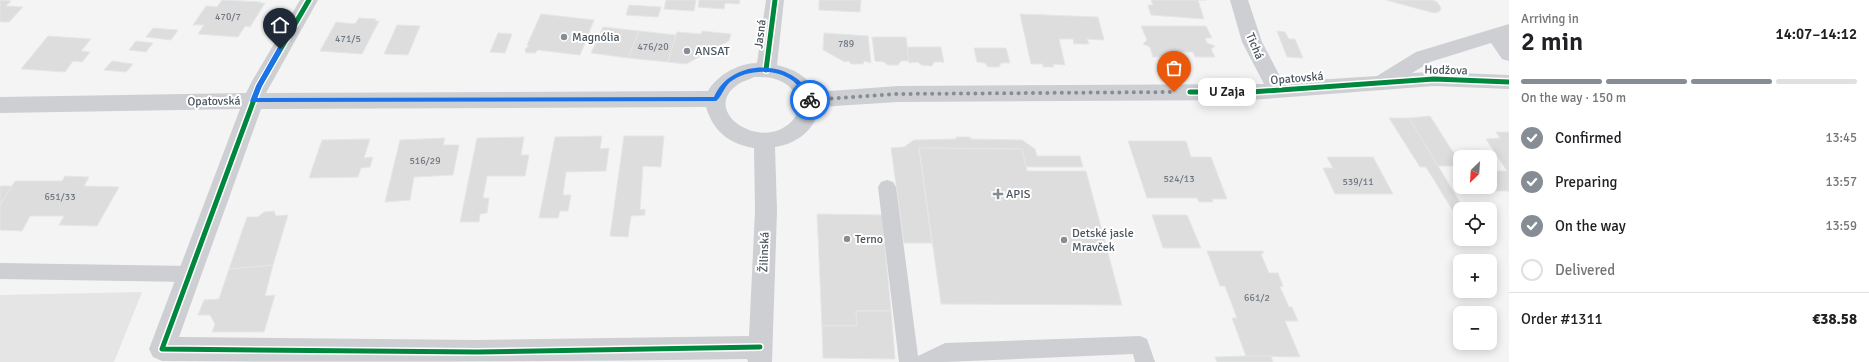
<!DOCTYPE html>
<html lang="en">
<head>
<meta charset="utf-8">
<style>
  :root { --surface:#fff; --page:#f2f2f2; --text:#202124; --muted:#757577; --line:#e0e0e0; --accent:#868d94 }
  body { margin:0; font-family:Signika,sans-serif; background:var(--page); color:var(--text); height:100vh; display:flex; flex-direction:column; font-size:15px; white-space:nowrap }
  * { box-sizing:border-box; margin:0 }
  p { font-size:13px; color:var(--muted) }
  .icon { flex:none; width:22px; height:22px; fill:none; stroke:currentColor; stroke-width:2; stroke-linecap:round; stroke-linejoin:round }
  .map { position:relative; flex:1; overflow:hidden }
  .drawer { display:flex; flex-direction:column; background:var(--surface); width:360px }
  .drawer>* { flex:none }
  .needle { width:26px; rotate:205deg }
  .fabs { position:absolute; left:1453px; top:150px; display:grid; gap:8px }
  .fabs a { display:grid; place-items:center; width:44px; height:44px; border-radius:8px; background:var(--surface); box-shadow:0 2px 10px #0003; font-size:20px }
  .pin { position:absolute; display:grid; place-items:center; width:34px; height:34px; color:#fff; margin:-41px -17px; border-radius:50% 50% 50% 0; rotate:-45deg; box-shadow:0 0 4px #0007 }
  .pin .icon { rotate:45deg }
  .courier { position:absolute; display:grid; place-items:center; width:40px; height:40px; margin:-20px; border:3px solid #1a73e8; border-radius:50%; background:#fff; color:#222; box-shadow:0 1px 5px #0007 }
  .bubble { position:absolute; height:28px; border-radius:8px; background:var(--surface); box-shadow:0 2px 10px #0003; font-size:13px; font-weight:600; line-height:28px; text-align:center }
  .overview em { font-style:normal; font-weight:600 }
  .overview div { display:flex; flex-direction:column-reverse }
  .overview { display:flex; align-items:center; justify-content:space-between; height:68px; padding:0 12px }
  h1 { font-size:26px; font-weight:600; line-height:30px }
  .bar { display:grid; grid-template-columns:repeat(4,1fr); gap:6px 4px; align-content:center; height:48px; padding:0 12px }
  .bar i { height:5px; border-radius:3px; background:var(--line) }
  .bar .on { background:var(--accent) }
  .bar p { grid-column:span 4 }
  .line { display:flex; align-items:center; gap:10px; padding:0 12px; border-top:1px solid var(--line) }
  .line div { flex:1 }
  ol { padding:0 12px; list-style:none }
  li { display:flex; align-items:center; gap:12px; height:44px }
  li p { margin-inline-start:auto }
  li .icon { padding:4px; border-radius:50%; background:var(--accent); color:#fff; stroke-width:4 }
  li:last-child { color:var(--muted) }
  li i { width:22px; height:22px; border:2px solid var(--line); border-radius:50% }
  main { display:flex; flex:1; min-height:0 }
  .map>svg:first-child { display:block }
</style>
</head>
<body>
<main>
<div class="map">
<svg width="1509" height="362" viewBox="0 0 1509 362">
  <rect width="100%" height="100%" fill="#f4f4f4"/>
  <polygon fill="#e6e5e6" points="142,292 114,362 0,362 0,295"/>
  <g fill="#ddddde" stroke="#e5e6e7">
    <polygon points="0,0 11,1 6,6 23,7 9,22 0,22"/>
    <polygon points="222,0 261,2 260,3 265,3 250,27 245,26 238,37 198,34 204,25 193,25 206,6 217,7"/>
    <polygon points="666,0 696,0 694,11 664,9"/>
    <polygon points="699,0 740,0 739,4 725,3 724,9 698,7"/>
    <polygon points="819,0 861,0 860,12 819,10"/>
    <polygon points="1151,0 1206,0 1198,0 1204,19 1151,15 1148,5 1153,5"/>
    <polygon points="1386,0 1432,0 1437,2 1441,8 1440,11 1436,13 1430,12"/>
    <polygon points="629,5 661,7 658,17 626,15"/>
    <polygon points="541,14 594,20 580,55 538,50 535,53 526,53 525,49 529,46 527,45"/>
    <polygon points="1020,14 1098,17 1104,40 1087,39 1089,44 1074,44 1073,39 1059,39 1065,65 1053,64 1054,67 1043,67 1043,64 1031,64"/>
    <polygon points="359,18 376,19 375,21 379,21 362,54 320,51 336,22 355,24"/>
    <polygon points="397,25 420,26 408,55 384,54"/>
    <polygon points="1141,26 1206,26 1212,38 1205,38 1207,43 1215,46 1211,49 1215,57 1195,57 1193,52 1172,52 1174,57 1153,57 1150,47 1143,44 1147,40"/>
    <polygon points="603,27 639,31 628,58 591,53"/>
    <polygon points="153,28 178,30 171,40 146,37"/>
    <polygon points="639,31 676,35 668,62 628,58"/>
    <polygon points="702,31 731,34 729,41 686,64 668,62 677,32 701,34"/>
    <polygon points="1277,31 1285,32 1289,39 1295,39 1303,58 1287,57"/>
    <polygon points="498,33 512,34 505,53 490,52"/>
    <polygon points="824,33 868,36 871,63 864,61 863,64 851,64 849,61 845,62 823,50"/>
    <polygon points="48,36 91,39 81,51 90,52 82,62 73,61 65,72 21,69"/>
    <polygon points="872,37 906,37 909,61 901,61 898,65 888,65 884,62 875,61"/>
    <polygon points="136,41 153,43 146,52 129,50"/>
    <polygon points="907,47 941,47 944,63 942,62 934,62 932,66 921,65 918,62 909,63"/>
    <polygon points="974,48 1006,48 1010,63 1001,63 999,67 988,67 985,63 977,62"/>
    <polygon points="112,61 133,64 126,72 104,70"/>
    <polygon points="1430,116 1460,163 1460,166 1438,166 1409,118"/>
    <polygon points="1389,118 1409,118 1464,209 1460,209 1460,219 1458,219 1426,167 1420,167"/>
    <polygon points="1496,132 1509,132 1509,191 1494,191 1490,184 1490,171 1507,171 1486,139 1500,138"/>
    <polygon points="602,136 600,149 609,148 606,171 566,172 563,195 571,195 568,211 560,211 558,218 539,218 555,137"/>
    <polygon points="624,136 664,136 661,167 643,166 640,210 645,209 645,215 631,216 628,237 610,236"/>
    <polygon points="524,137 521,155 529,155 525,176 487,176 483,198 489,198 487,213 480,214 479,222 460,222 477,138"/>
    <polygon points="956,137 970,137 971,139 1022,140 1035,149 1037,156 1080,156 1083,167 1026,167 1022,149 919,148 932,243 904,243 891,148 904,147 914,140 956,139"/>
    <polygon points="445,138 443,145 459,145 453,175 414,177 410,200 385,202 400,140"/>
    <polygon points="370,139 364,158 373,157 370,167 361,168 358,177 309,178 322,140"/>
    <polygon points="1128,141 1186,141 1191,157 1211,157 1227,199 1212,199 1213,202 1199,202 1197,198 1147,198"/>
    <polygon points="919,148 1022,149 1027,171 1086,171 1122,305 941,304"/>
    <polygon points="1327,157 1373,157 1393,194 1335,194 1323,168 1333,168"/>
    <polygon points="65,176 89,177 84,186 119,187 97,226 59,225 64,216 30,216 22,231 0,230 0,205 15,181 62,181"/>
    <polygon points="0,186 12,186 0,205"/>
    <polygon points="274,211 276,216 288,215 273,265 229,269 247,217 258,217 264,212"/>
    <polygon points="817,214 882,215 891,311 856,311 857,326 822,326"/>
    <polygon points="1152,215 1187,215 1201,248 1163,248"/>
    <polygon points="1207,251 1263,251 1264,253 1261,254 1269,273 1278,273 1283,286 1280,287 1289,307 1292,307 1298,321 1285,321 1300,357 1246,356 1232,318 1237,318 1225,286 1220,286"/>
    <polygon points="273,265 265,296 275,295 264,332 212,332 215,324 210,315 198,315 204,300 219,299 229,269"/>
    <polygon points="856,311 891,311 895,359 823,358 822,326 857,326"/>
    <polygon points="1246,356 1271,356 1273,362 1217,362 1215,357"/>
  </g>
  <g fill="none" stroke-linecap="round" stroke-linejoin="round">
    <g fill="#cdcfd2" fill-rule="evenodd">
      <polygon points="887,180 893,182 896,187 918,356 945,343 1140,336 1147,339 1155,362 1135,362 1133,354 945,362 899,362 878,187 881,182"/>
      <polygon points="0,263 190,266 196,268 199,274 196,280 190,282 0,279"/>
    </g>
    <path fill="#cdcfd2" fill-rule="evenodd" d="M300,0H318L266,93L708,91C717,75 739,63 757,63L766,0H784L777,65C794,69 807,76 816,92L898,86L1264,84L1242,42L1230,0H1248L1262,42L1283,82L1377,76L1416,52L1509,24V61L1502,59L1491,43L1430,62L1412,73L1434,72L1509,75V89L1434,86L1251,100L898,102L819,107C816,130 796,144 775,147L777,211L772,362H748L747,359C552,362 357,362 162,361L153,357L149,349L240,109L0,113V97L246,93L252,81ZM754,77C761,77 769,77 775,79C794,84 807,105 792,121C762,153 700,112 737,85C742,81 749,80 754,77ZM706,107C713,131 729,144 754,148L755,211L749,336L477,340L179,337L261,109Z"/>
    <g stroke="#fff" stroke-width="8">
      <g id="cycleway">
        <polyline points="309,0 259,86 162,349 477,352 760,347"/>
        <polyline points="766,70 775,0"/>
        <polyline points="1190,92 1251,92 1434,79 1509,82"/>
      </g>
    </g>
    <use href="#cycleway" stroke="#00873e" stroke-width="5"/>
  </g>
  <path fill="#1a73e8" d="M278,47L283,49L262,86L257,98L714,97C727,66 770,59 796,78C804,83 808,92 813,100L808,101C803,94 800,87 793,81C776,68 747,69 730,82C724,87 721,98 716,101L251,102L250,101L256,86Z"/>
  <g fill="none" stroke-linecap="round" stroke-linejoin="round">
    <polyline stroke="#868d94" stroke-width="4" stroke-dasharray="0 7.2" points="810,100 898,94 1174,92"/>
  </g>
  <g fill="#868d94" stroke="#fff" stroke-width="1.5">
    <circle cx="564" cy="37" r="4"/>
    <circle cx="687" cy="51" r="4"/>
    <path d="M996 188h4v4h4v4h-4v4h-4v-4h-4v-4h4z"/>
    <circle cx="847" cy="239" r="4"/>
    <circle cx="1064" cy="240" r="4"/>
  </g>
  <g text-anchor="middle" stroke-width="4" stroke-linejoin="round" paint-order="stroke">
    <g font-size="10" fill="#707880">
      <text x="228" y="20">470/7</text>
      <text x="348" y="42">471/5</text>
      <text x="846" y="47">789</text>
      <text x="653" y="50">476/20</text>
      <text x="425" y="164">516/29</text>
      <text x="1179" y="182">524/13</text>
      <text x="1358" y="185">539/11</text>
      <text x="60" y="200">651/33</text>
      <text x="1257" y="301">661/2</text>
    </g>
    <g font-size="12" fill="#4b5660" stroke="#fff">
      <text transform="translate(760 34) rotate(-83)" y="4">Jasná</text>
      <text transform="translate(1255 46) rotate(67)" y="4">Tichá</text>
      <text transform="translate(1446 70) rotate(1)" y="4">Hodžova</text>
      <text transform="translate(1297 78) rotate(-5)" y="4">Opatovská</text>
      <text transform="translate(214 101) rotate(-1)" y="4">Opatovská</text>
      <text transform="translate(764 252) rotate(-88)" y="4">Žilinská</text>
    </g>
    <g font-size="12" fill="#4b5660" stroke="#fff" text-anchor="start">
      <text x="572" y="41">Magnólia</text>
      <text x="695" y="55">ANSAT</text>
      <text x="1006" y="198">APIS</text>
      <text x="1072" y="237">Detské jasle<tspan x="1072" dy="14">Mravček</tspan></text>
      <text x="855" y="243">Terno</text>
    </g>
  </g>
</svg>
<div class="fabs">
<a><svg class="needle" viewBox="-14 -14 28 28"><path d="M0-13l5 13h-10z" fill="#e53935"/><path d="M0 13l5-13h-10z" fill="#757577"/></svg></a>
<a><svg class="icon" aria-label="locate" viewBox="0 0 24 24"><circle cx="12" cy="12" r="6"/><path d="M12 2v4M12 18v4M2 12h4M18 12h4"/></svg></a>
<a>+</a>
<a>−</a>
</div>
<div class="pin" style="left:1174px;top:92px;background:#ea580c"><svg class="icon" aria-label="bag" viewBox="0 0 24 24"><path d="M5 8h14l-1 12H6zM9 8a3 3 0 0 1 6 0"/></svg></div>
<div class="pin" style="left:280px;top:49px;background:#1f2937"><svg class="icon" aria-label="home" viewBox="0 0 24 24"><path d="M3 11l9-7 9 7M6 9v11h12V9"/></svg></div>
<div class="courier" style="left:810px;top:100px"><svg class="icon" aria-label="bike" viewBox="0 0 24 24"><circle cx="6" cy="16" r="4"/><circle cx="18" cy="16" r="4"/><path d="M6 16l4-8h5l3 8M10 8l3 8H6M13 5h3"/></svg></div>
<div class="bubble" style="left:1198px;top:78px;width:58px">U Zaja</div>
</div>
<section class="drawer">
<div class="overview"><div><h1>2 min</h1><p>Arriving in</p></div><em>14:07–14:12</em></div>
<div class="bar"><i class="on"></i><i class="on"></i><i class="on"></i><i></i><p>On the way · 150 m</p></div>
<ol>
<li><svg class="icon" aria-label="check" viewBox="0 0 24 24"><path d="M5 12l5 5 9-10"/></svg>Confirmed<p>13:45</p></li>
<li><svg class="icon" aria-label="check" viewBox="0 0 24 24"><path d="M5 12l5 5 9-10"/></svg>Preparing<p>13:57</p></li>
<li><svg class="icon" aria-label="check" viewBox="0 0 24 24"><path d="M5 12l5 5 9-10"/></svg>On the way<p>13:59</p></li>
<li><i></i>Delivered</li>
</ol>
<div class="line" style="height:52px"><div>Order #1311</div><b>€38.58</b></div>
</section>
</main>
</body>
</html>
